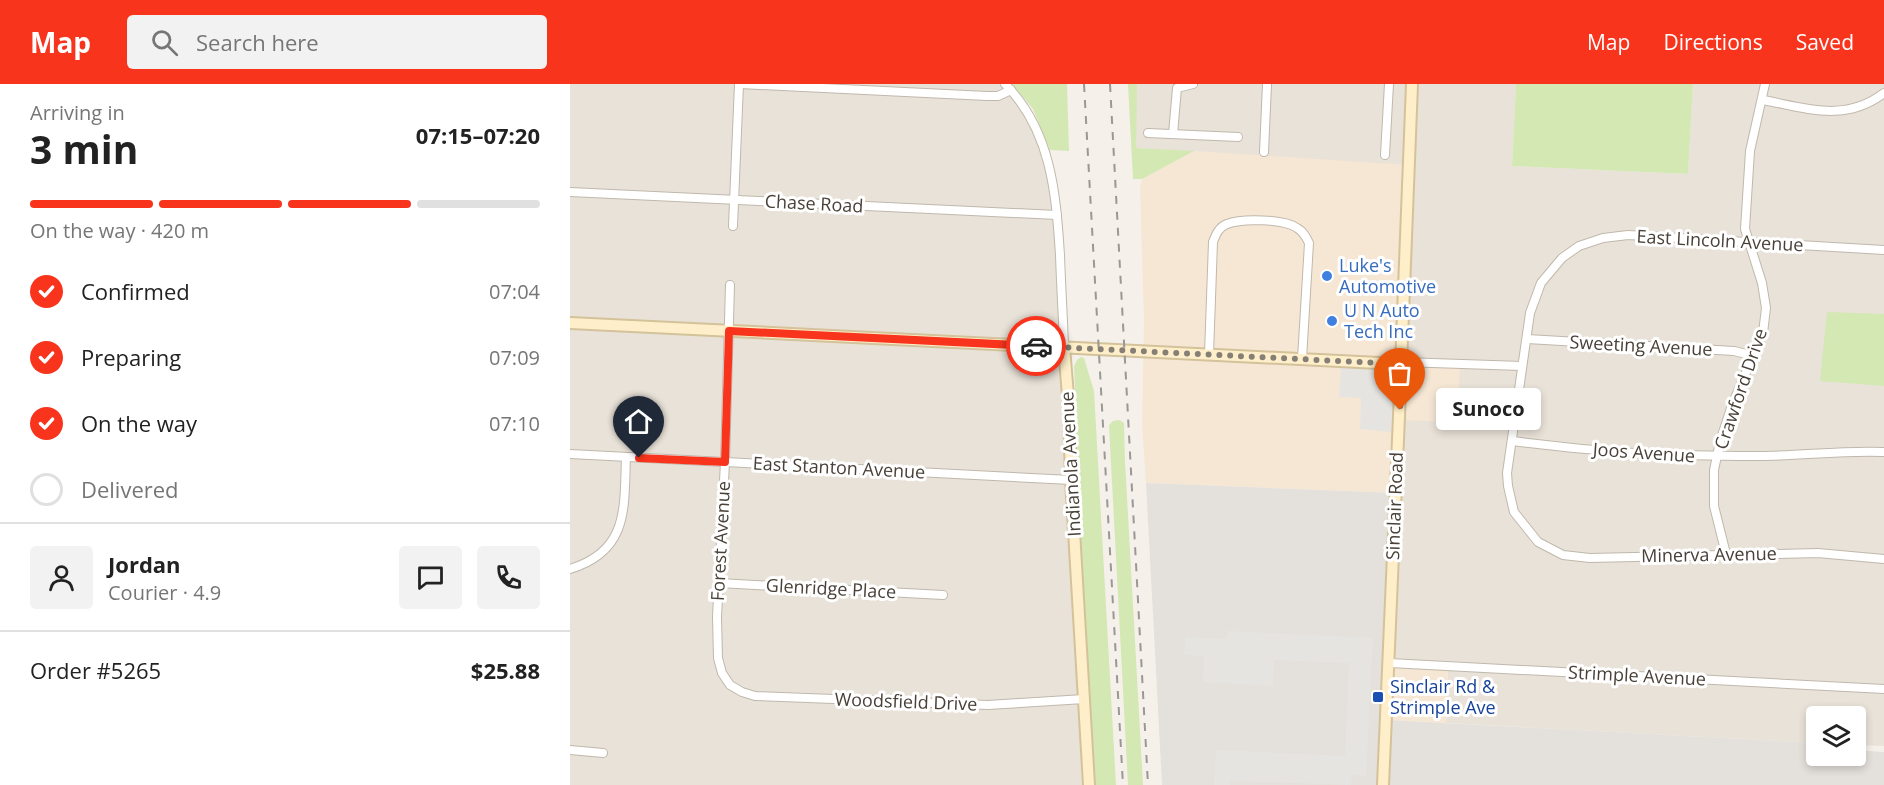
<!DOCTYPE html>
<html lang="en">
<head>
<meta charset="utf-8">
<style>
  :root { --surface:#fff; --page:#f2f2f2; --text:#222; --muted:#767676; --line:#e0e0e0; --accent:#f8341d }
  body { margin:0; font-family:"Open Sans",sans-serif; background:var(--page); color:var(--text); height:100vh; display:flex; flex-direction:column; font-size:22px; white-space:nowrap }
  * { box-sizing:border-box; margin:0 }
  p { font-size:20px; color:var(--muted) }
  .icon { flex:none; width:33px; height:33px; fill:none; stroke:currentColor; stroke-width:2; stroke-linecap:round; stroke-linejoin:round }
  .map { position:relative; flex:1; overflow:hidden }
  .panel { display:flex; flex-direction:column; background:var(--surface); width:570px }
  .panel>* { flex:none }
  .buttons { position:absolute; left:1236px; top:622px; display:grid; gap:12px }
  .buttons a { display:grid; place-items:center; width:60px; height:60px; border-radius:6px; background:var(--surface); box-shadow:0 3px 9px #0003; font-size:30px }
  .pin { position:absolute; display:grid; place-items:center; width:51px; height:51px; color:#fff; margin:-62px -26px; border-radius:50% 50% 50% 0; rotate:-45deg; box-shadow:0 0 6px #0007 }
  .pin .icon { rotate:45deg }
  .courier { position:absolute; display:grid; place-items:center; width:60px; height:60px; margin:-30px; border:4px solid #f8341d; border-radius:50%; background:#fff; color:#222; box-shadow:0 2px 8px #0007 }
  .bubble { position:absolute; height:42px; border-radius:6px; background:var(--surface); box-shadow:0 3px 9px #0003; font-size:20px; font-weight:700; line-height:42px; text-align:center }
  .overview em { font-style:normal; font-weight:700 }
  .overview div { display:flex; flex-direction:column-reverse }
  .overview { display:flex; align-items:center; justify-content:space-between; height:102px; padding:0 30px }
  h1 { font-size:39px; font-weight:700; line-height:45px }
  .bar { display:grid; grid-template-columns:repeat(4,1fr); gap:9px 6px; align-content:center; height:72px; padding:0 30px }
  .bar i { height:8px; border-radius:4px; background:var(--line) }
  .bar .on { background:var(--accent) }
  .bar p { grid-column:span 4 }
  .line { display:flex; align-items:center; gap:15px; padding:0 30px; border-top:2px solid var(--line) }
  .line div { flex:1 }
  .round { display:grid; place-items:center; flex:none; width:63px; height:63px; border-radius:6px; background:var(--page) }
  ol { padding:0 30px; list-style:none }
  li { display:flex; align-items:center; gap:18px; height:66px }
  li p { margin-inline-start:auto }
  li .icon { padding:6px; border-radius:50%; background:var(--accent); color:#fff; stroke-width:4 }
  li:last-child { color:var(--muted) }
  li i { width:33px; height:33px; border:3px solid var(--line); border-radius:50% }
  header { display:flex; align-items:center; gap:36px; box-sizing:border-box; height:84px; padding:0 30px; background:var(--accent); color:#fff }
  header strong { font-size:28px }
  nav { display:flex; gap:33px; margin-inline-start:auto; font-size:21px }
  .search { width:420px; height:54px; background:var(--page); display:flex; align-items:center; gap:15px; box-sizing:border-box; padding:0 21px; border-radius:6px; color:var(--muted); font-size:22px }
  main { display:flex; flex:1; min-height:0 }
  .map>svg:first-child { display:block }
</style>
</head>
<body>
<header>
<strong>Map</strong>
<div class="search"><svg class="icon" aria-label="search" viewBox="0 0 24 24"><circle cx="10" cy="10" r="6"/><path d="M15 15l6 6"/></svg>Search here</div>
<nav><a>Map</a><a>Directions</a><a>Saved</a></nav>
</header>
<main>
<section class="panel">
<div class="overview"><div><h1>3 min</h1><p>Arriving in</p></div><em>07:15–07:20</em></div>
<div class="bar"><i class="on"></i><i class="on"></i><i class="on"></i><i></i><p>On the way · 420 m</p></div>
<ol>
<li><svg class="icon" aria-label="check" viewBox="0 0 24 24"><path d="M5 12l5 5 9-10"/></svg>Confirmed<p>07:04</p></li>
<li><svg class="icon" aria-label="check" viewBox="0 0 24 24"><path d="M5 12l5 5 9-10"/></svg>Preparing<p>07:09</p></li>
<li><svg class="icon" aria-label="check" viewBox="0 0 24 24"><path d="M5 12l5 5 9-10"/></svg>On the way<p>07:10</p></li>
<li><i></i>Delivered</li>
</ol>
<div class="line" style="height:108px"><a class="round"><svg class="icon" aria-label="person" viewBox="0 0 24 24"><circle cx="12" cy="8" r="4"/><path d="M4 21q1-7 8-7t8 7"/></svg></a><div><b>Jordan</b><p>Courier · 4.9</p></div><a class="round"><svg class="icon" aria-label="chat" viewBox="0 0 24 24"><path d="M4 5h16v11H9l-5 4z"/></svg></a><a class="round"><svg class="icon" aria-label="phone" viewBox="0 0 24 24"><path d="M5 4h4l2 5-3 2q2 4 5 5l2-3 5 2v4C11 20 4 13 5 4z"/></svg></a></div>
<div class="line" style="height:78px"><div>Order #5265</div><b>$25.88</b></div>
</section>
<div class="map">
<svg width="1314" height="701" viewBox="0 0 1314 701">
  <rect width="100%" height="100%" fill="#f5f1ea"/>
  <g fill="#e9e2d8">
    <polygon points="0,0 434,0 480,66 519,701 0,701"/>
    <polygon points="567,0 946,0 942,82 1118,90 1123,0 1314,0 1314,662 1286,661 1286,633 1246,633 1246,659 876,639 878,580 819,576 839,82 566,64 564,61"/>
  </g>
  <g fill="#f6e7d5">
    <polygon points="624,67 839,81 831,276 890,278 888,338 829,336 826,409 576,399 572,340 574,237 570,103 572,95"/>
    <polygon points="819,576 878,580 876,639 817,636"/>
  </g>
  <polygon fill="#e4e0db" points="576,399 826,409 817,636 1246,659 1246,672 1286,672 1286,666 1314,668 1314,701 592,701"/>
  <g fill="#d3e8b3">
    <polygon points="442,0 497,0 499,67 480,66 463,25"/>
    <polygon points="558,0 567,0 566,64 624,67 572,95 563,95"/>
    <polygon points="946,0 1123,0 1118,90 942,82"/>
    <polygon points="1257,228 1314,230 1314,302 1250,297"/>
    <polygon points="511,273 514,274 524,307 546,701 524,701 505,364 506,324 504,282 507,276"/>
    <polygon points="549,336 554,339 555,377 573,701 558,701 539,341 543,337"/>
  </g>
  <g fill="#e6e4e1">
    <polygon points="771,281 801,283 815,285 819,289 824,296 821,348 790,345 791,314 769,313"/>
    <polygon points="658,547 803,554 796,692 782,691 781,701 660,697 660,701 644,701 646,666 775,672 779,579 704,576 703,602 633,598 634,572 614,571 615,553 657,555"/>
  </g>
  <g fill="none" stroke-linecap="round" stroke-linejoin="round">
    <g stroke="#c0b8ac" stroke-width="10">
      <g id="street">
        <polyline points="170,0 417,12 428,12 441,6"/>
        <path d="M435,0C481,46 486,109 490,171C491,202 493,232 494,263"/>
        <path d="M1193,16C1236,24 1275,39 1314,9"/>
        <polyline points="578,49 668,53"/>
        <polyline points="603,50 607,4 623,0"/>
        <polyline points="694,68 697,0"/>
        <polyline points="815,71 819,0"/>
        <polyline points="0,108 487,131"/>
        <polyline points="163,142 169,0"/>
        <polyline points="1314,166 1058,151 1033,154 1009,162 992,174 971,199 960,229 937,389 938,402 944,428 968,458 993,471 1020,474 1248,469 1314,475"/>
        <polyline points="160,201 155,378 147,533 148,574 152,589 160,601 172,608 185,612 418,621 514,615"/>
        <polyline points="957,255 1164,267 1184,272"/>
        <path d="M639,270L643,158C646,150 649,143 657,140C672,134 714,135 727,144C733,147 736,153 739,159L732,275"/>
        <polyline points="832,278 952,282"/>
        <path d="M943,357C1025,368 1107,373 1190,372C1231,372 1273,366 1314,368"/>
        <polyline points="0,370 501,396"/>
        <polyline points="1156,470 1144,422 1144,386 1150,358 1162,321 1193,249 1196,224 1192,199 1175,145 1180,67 1195,0"/>
        <path d="M0,485C59,467 54,424 56,373"/>
        <polyline points="149,499 373,511"/>
        <polyline points="820,579 1314,605"/>
        <polyline points="0,666 33,669"/>
      </g>
    </g>
    <g stroke="#d4c29a" stroke-width="14">
      <g id="secondary">
        <polyline points="0,239 809,279 832,278"/>
        <polyline points="494,263 499,324 501,396 519,701"/>
        <path d="M813,701C824,467 833,234 842,0"/>
      </g>
    </g>
    <use href="#street" stroke="#fff" stroke-width="8"/>
    <use href="#secondary" stroke="#feefca" stroke-width="10"/>
    <g stroke="#989898" stroke-width="2" stroke-dasharray="8 8" stroke-linecap="butt">
      <polyline points="514,0 553,701"/>
      <polyline points="540,0 578,701"/>
    </g>
  </g>
  <g fill="none" stroke-linecap="round" stroke-linejoin="round">
    <polyline stroke="#857f76" stroke-width="6" stroke-dasharray="0 10.8" points="466,262 809,279 832,278 830,326"/>
    <polyline stroke="#f8341d" stroke-width="8" points="69,374 155,378 159,247 466,262"/>
  </g>
  <g fill="#3f7fe0" stroke="#fff" stroke-width="2">
    <circle cx="757" cy="192" r="6"/>
    <circle cx="762" cy="237" r="6"/>
  </g>
  <rect fill="#1a4fb4" stroke="#fff" stroke-width="2" x="802" y="607" width="12" height="12" rx="3"/>
  <g text-anchor="middle" stroke-width="6" stroke-linejoin="round" paint-order="stroke">
    <g font-size="18" fill="#494138" stroke="#fff">
      <text transform="translate(244 120) rotate(3)" y="6">Chase Road</text>
      <text transform="translate(1150 157) rotate(3)" y="6">East Lincoln Avenue</text>
      <text transform="translate(1071 262) rotate(3)" y="6">Sweeting Avenue</text>
      <text transform="translate(1171 305) rotate(-71)" y="6">Crawford Drive</text>
      <text transform="translate(1074 369) rotate(4)" y="6">Joos Avenue</text>
      <text transform="translate(501 380) rotate(-93)" y="6">Indianola Avenue</text>
      <text transform="translate(269 384) rotate(3)" y="6">East Stanton Avenue</text>
      <text transform="translate(825 422) rotate(-88)" y="6">Sinclair Road</text>
      <text transform="translate(151 457) rotate(-87)" y="6">Forest Avenue</text>
      <text transform="translate(1139 471) rotate(-1)" y="6">Minerva Avenue</text>
      <text transform="translate(261 505) rotate(3)" y="6">Glenridge Place</text>
      <text transform="translate(1067 592) rotate(3)" y="6">Strimple Avenue</text>
      <text transform="translate(336 618) rotate(2)" y="6">Woodsfield Drive</text>
    </g>
    <g font-size="18" fill="#366cbe" stroke="#fff" text-anchor="start">
      <text x="769" y="188">Luke's<tspan x="769" dy="21">Automotive</tspan></text>
      <text x="774" y="233">U N Auto<tspan x="774" dy="21">Tech Inc</tspan></text>
    </g>
    <g font-size="18" fill="#164399" stroke="#fff" text-anchor="start">
      <text x="820" y="609">Sinclair Rd &amp;<tspan x="820" dy="21">Strimple Ave</tspan></text>
    </g>
  </g>
</svg>
<div class="buttons">
<a><svg class="icon" aria-label="layers" viewBox="0 0 24 24"><path d="M12 4l9 5-9 5-9-5zM3 14l9 5 9-5"/></svg></a>
</div>
<div class="pin" style="left:830px;top:326px;background:#ea580c"><svg class="icon" aria-label="bag" viewBox="0 0 24 24"><path d="M5 8h14l-1 12H6zM9 8a3 3 0 0 1 6 0"/></svg></div>
<div class="pin" style="left:69px;top:374px;background:#1f2937"><svg class="icon" aria-label="home" viewBox="0 0 24 24"><path d="M3 11l9-7 9 7M6 9v11h12V9"/></svg></div>
<div class="courier" style="left:466px;top:262px"><svg class="icon" aria-label="car" viewBox="0 0 24 24"><path d="M5 17H2v-5l4-1 3-4h7l3 4 3 1v5h-3M9 17h6M6 11h13"/><circle cx="7" cy="17" r="2"/><circle cx="17" cy="17" r="2"/></svg></div>
<div class="bubble" style="left:866px;top:304px;width:105px">Sunoco</div>
</div>
</main>
</body>
</html>
